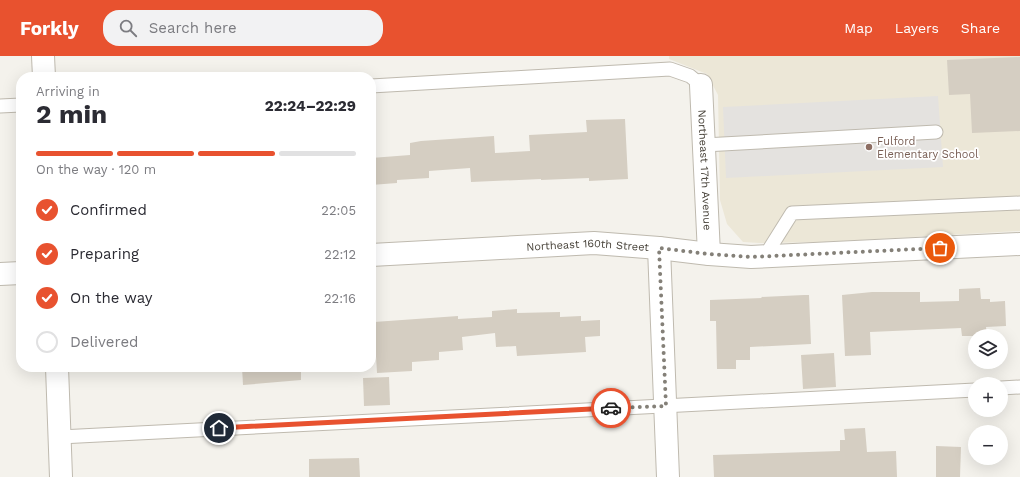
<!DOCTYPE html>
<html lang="en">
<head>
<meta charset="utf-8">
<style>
  :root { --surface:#fff; --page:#f2f2f3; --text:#2b2b33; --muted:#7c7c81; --line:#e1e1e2; --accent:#e8522f }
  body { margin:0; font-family:"Work Sans",sans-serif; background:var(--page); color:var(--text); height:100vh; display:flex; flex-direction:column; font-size:15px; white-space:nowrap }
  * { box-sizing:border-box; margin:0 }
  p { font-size:13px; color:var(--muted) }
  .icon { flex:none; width:22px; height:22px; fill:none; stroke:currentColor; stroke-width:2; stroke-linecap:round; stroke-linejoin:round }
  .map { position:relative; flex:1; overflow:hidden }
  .side { position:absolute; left:16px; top:16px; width:360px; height:300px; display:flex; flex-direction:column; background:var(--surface); border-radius:16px; box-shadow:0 4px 16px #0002 }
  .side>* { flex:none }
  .buttons { position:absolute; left:968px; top:273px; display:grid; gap:8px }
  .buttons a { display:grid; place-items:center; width:40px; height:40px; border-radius:50%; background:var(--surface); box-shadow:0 4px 16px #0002; font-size:20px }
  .pin { position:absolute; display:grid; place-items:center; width:34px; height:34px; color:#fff; margin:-17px; border:2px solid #fff; border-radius:50%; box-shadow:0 1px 4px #0007 }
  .courier { position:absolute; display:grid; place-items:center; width:40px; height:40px; margin:-20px; border:3px solid #e8522f; border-radius:50%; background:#fff; color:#222; box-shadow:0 1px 5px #0007 }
  .summary em { font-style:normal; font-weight:700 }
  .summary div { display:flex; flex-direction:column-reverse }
  .summary { display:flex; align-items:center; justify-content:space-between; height:68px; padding:0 20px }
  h1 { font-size:26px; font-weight:700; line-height:30px }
  .bar { display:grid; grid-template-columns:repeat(4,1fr); gap:6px 4px; align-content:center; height:48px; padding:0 20px }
  .bar i { height:5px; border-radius:3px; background:var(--line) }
  .bar .on { background:var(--accent) }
  .bar p { grid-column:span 4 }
  ol { padding:0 20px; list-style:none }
  li { display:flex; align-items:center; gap:12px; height:44px }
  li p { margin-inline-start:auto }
  li .icon { padding:4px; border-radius:50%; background:var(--accent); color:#fff; stroke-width:4 }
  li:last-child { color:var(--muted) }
  li i { width:22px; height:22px; border:2px solid var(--line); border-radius:50% }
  header { display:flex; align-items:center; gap:24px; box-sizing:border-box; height:56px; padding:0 20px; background:var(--accent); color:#fff }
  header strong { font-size:19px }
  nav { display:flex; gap:22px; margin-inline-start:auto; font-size:14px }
  .search { width:280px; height:36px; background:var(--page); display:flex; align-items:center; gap:10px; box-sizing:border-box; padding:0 14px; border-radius:16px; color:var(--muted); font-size:15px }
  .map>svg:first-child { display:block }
</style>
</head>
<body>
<header>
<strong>Forkly</strong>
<div class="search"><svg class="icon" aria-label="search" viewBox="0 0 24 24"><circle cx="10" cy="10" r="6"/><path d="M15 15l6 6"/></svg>Search here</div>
<nav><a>Map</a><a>Layers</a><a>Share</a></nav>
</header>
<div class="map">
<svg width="1020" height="421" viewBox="0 0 1020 421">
  <rect width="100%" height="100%" fill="#f4f2ec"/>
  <polygon fill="#ece7d7" points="669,0 1020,0 1020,175 825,186 760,187 743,186 727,168 720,144 718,39 707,18 669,3"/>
  <polygon fill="#e4e2df" points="938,40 943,111 726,122 723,51"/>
  <g fill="#d5cec2">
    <polygon points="1020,1 1020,75 972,77 970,38 949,39 947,4"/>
    <polygon points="625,63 628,123 589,125 589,122 541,124 541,123 471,126 470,112 429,115 429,122 397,124 397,127 371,129 371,102 410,99 410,87 421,85 494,80 495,97 530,95 529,79 587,76 586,64"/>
    <polygon points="980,232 981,243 990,243 990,246 1005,245 1006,270 986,271 987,280 962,280 961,272 870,276 871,299 845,300 842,239 872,236 920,236 920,246 959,245 959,233"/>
    <polygon points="804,239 809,239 811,288 750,291 750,304 736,304 736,313 717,313 716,265 710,265 710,244 762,242 761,241"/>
    <polygon points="517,253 517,257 560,256 560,261 581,260 581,265 600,264 600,280 585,281 586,296 517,300 516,290 496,291 495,277 462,281 463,294 439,296 439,304 412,306 412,315 377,317 374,266 458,260 458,263 492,261 492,255"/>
    <polygon points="834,297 836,331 803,333 801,299"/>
    <polygon points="242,311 301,311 301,324 243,329"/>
    <polygon points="389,321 390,349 364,350 363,322"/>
    <polygon points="865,372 867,396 896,395 897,421 714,421 713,399 840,395 840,384 845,384 844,373"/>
    <polygon points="936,390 961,391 960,421 936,421"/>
    <polygon points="359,402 360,421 309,421 309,403"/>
  </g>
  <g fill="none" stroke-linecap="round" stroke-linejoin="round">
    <g stroke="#bfbaaf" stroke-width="15">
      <g id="service">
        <polyline points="371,30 670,13 690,20 701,29"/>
        <polyline points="0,50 21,49"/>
        <polyline points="704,89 936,76"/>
        <polyline points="765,200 792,157 1020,147"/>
        <polyline points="1001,332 1020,331"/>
        <polyline points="60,381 975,334"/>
      </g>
    </g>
    <g stroke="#bfbaaf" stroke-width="24">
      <g id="minor">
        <path id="s1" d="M701,29L709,198"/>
        <polyline points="659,192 668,421"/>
        <path id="s2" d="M371,199L594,187L659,192L709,198L751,201L1020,188"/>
        <polyline points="0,218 21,217"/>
      </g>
    </g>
    <g stroke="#bfbaaf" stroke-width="24">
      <g id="tertiary">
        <polyline points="43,0 44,21"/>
        <polyline points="57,311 61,421"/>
      </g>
    </g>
    <use href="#service" stroke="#fff" stroke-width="13"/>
    <use href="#minor" stroke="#fff" stroke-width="22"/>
    <use href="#tertiary" stroke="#fff" stroke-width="22"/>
  </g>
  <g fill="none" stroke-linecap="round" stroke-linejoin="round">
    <polyline stroke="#848078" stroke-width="4" stroke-dasharray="0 7.2" points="611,352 666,350 659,192 708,198 751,201 940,192"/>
    <polyline stroke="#e8522f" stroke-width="5" points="219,372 611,352"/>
  </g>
  <circle fill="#8d6e63" stroke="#fff" stroke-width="1.5" cx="869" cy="91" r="4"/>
  <g text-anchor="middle" stroke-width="3.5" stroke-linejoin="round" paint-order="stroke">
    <g font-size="11" fill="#785e54" stroke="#fff" text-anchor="start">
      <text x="877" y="89">Fulford<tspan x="877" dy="13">Elementary School</tspan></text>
    </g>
    <g font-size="11" fill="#48433a" stroke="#fff">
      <text dy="4" stroke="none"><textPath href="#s1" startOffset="85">Northeast 17th Avenue</textPath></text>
      <text dy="4" stroke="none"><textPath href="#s2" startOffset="217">Northeast 160th Street</textPath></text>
    </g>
  </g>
</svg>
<div class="buttons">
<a><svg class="icon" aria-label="layers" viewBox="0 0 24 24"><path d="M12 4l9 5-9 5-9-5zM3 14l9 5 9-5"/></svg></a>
<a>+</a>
<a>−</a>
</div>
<div class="pin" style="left:940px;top:192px;background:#ea580c"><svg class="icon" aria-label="bag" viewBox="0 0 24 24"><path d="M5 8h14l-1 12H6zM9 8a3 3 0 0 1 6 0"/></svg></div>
<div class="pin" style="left:219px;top:372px;background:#1f2937"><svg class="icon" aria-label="home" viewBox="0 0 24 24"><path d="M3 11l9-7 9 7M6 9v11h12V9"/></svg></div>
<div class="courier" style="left:611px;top:352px"><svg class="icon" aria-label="car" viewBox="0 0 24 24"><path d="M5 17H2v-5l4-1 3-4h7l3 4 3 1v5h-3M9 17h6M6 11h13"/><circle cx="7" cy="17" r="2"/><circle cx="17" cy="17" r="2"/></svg></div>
<section class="side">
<div class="summary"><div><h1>2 min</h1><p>Arriving in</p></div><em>22:24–22:29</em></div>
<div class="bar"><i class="on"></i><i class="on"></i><i class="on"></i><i></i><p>On the way · 120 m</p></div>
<ol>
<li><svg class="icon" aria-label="check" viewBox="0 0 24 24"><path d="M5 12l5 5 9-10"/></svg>Confirmed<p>22:05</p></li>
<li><svg class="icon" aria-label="check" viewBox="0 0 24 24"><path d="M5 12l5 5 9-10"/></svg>Preparing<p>22:12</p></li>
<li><svg class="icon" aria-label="check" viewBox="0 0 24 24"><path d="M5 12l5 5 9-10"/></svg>On the way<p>22:16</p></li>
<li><i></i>Delivered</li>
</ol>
</section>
</div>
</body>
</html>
